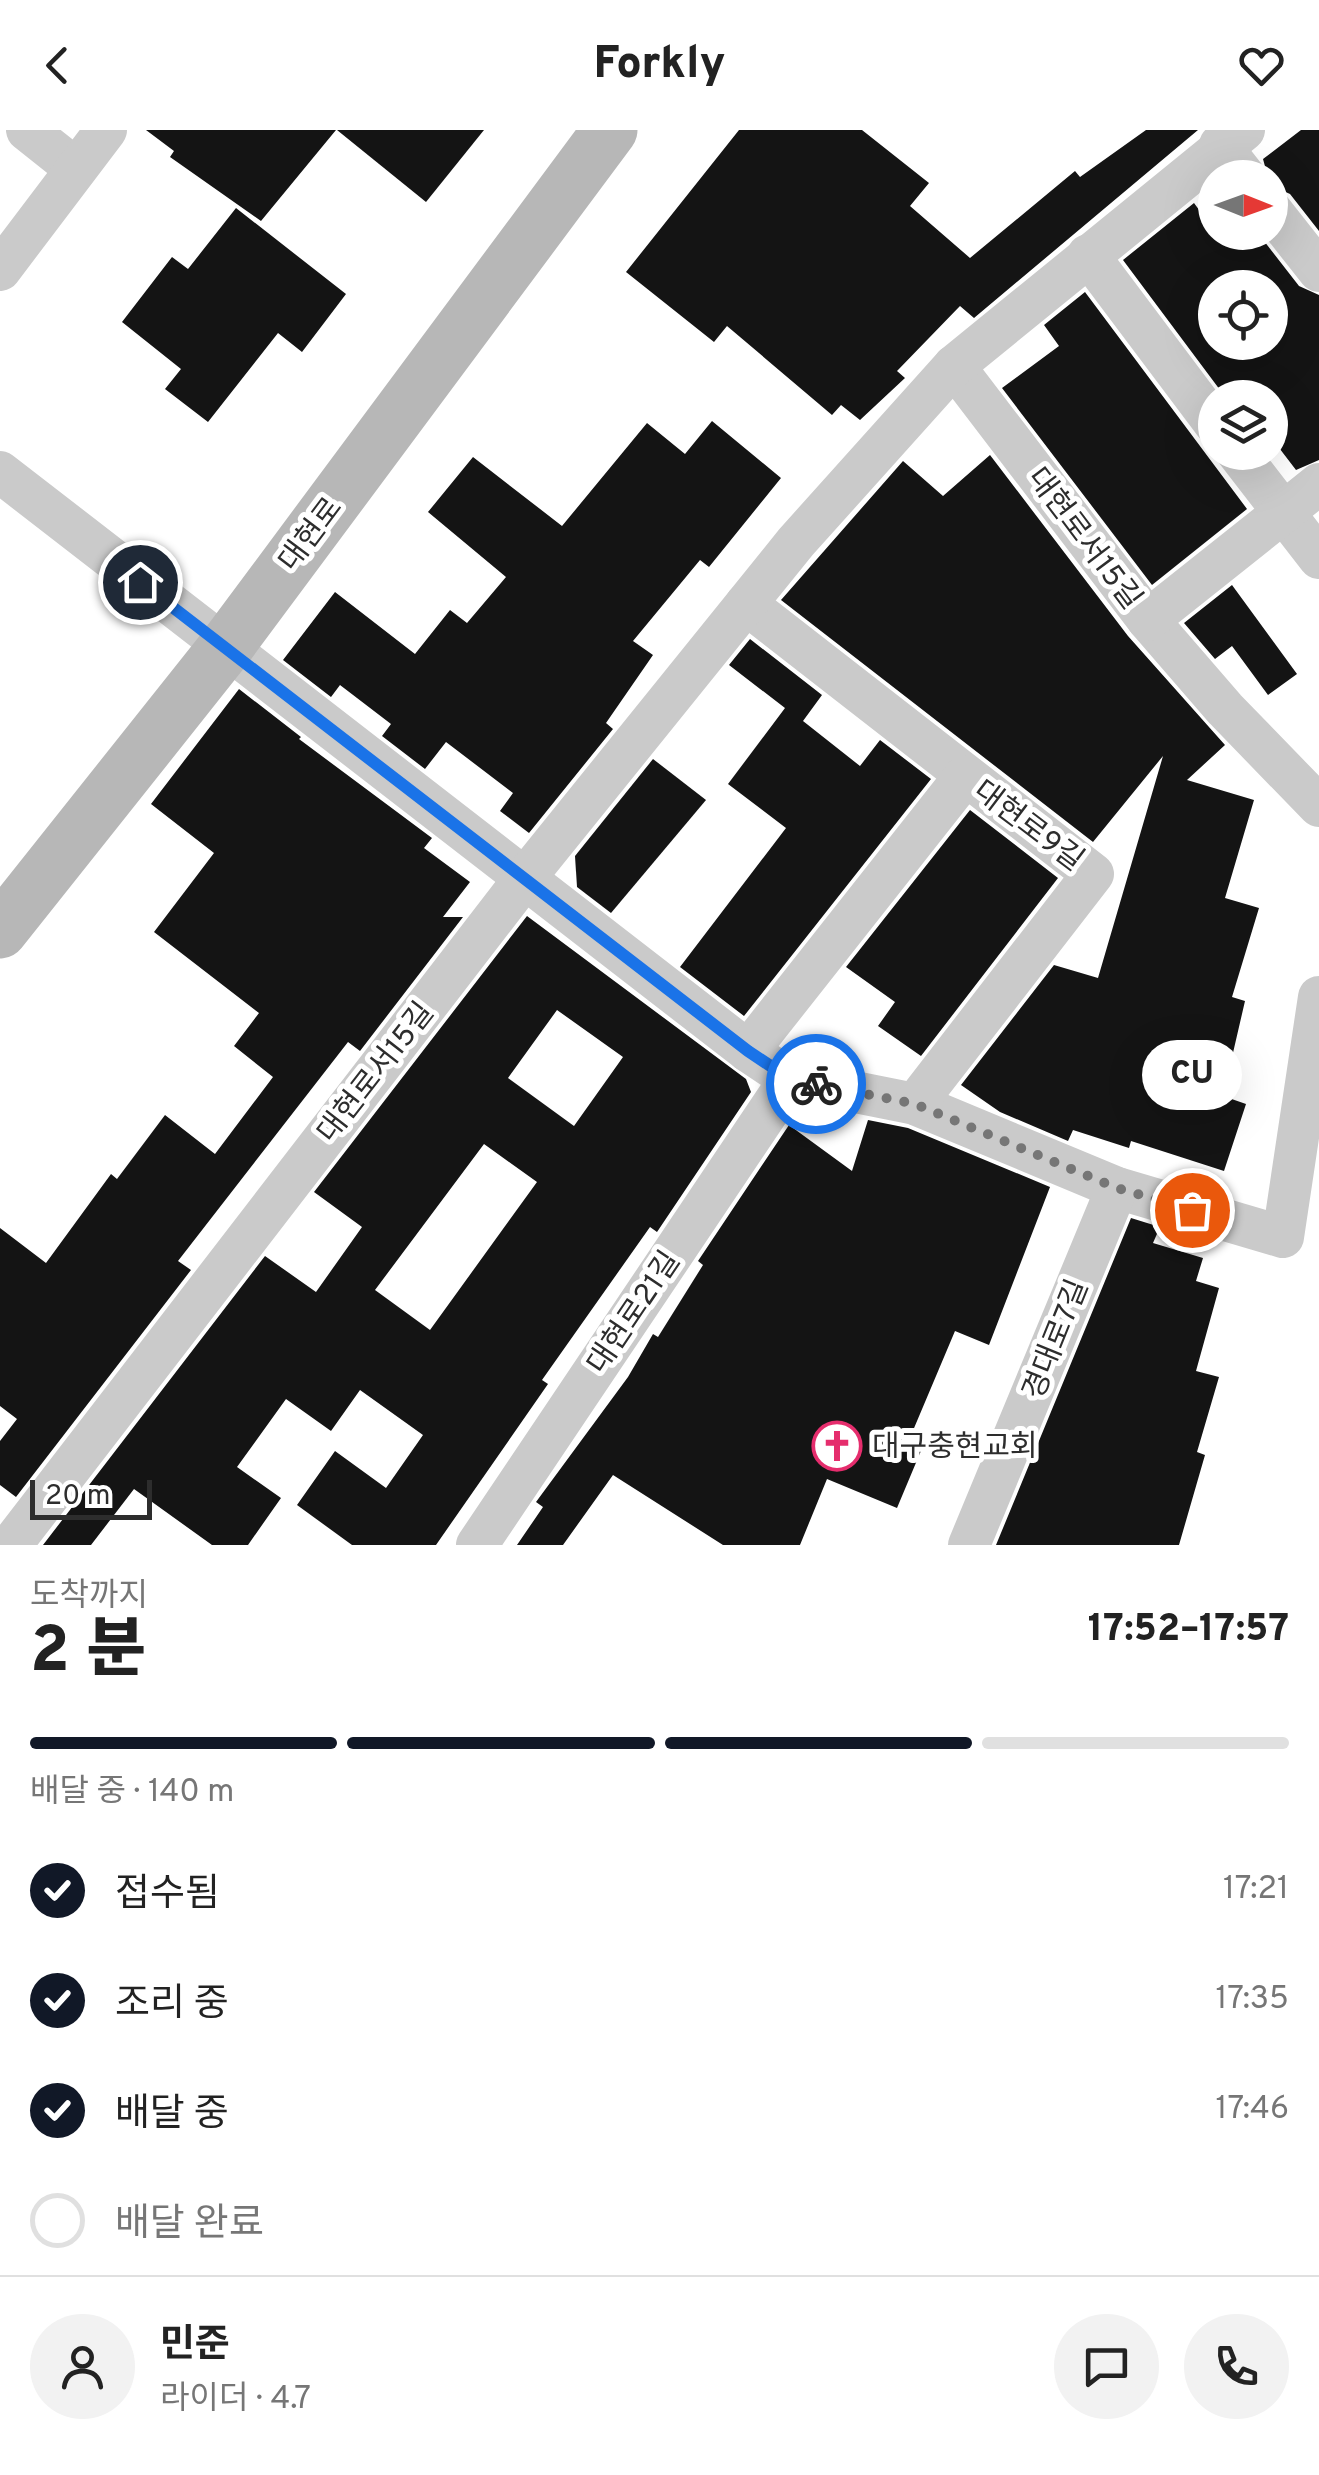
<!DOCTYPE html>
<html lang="ko">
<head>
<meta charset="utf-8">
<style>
  :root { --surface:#fff; --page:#f2f2f2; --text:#222; --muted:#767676; --line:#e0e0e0; --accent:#111827 }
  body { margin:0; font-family:Overpass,"Noto Sans KR",sans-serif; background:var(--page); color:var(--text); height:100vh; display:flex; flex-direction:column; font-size:38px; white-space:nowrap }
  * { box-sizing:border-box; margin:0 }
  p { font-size:32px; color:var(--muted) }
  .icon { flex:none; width:55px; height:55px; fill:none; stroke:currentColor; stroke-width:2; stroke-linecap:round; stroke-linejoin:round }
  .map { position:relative; height:1415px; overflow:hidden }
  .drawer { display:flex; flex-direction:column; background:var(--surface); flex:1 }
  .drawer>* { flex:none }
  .needle { width:65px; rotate:91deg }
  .fabs { position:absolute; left:1198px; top:30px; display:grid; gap:20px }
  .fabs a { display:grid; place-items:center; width:90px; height:90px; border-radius:50%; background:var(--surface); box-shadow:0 10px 40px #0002; font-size:50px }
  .scale { position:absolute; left:30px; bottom:25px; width:122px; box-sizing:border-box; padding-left:10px; border:5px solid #2d2d2d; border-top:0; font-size:28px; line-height:35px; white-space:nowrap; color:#2d2d2d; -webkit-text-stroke:8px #fff; paint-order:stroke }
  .pin { position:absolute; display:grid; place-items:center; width:85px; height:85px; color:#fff; margin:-42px; border:5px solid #fff; border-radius:50%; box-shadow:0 2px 10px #0007 }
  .courier { position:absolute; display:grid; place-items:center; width:100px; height:100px; margin:-50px; border:8px solid #1a73e8; border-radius:50%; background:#fff; color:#222; box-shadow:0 2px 12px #0007 }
  .bubble { position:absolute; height:70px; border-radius:35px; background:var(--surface); box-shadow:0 10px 40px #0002; font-size:32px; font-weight:800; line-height:70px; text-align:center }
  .summary em { font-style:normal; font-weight:800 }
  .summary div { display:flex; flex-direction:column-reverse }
  .summary { display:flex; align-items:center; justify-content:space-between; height:170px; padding:0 30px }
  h1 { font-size:65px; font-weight:800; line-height:75px }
  .bar { display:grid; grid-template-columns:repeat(4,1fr); gap:15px 10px; align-content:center; height:120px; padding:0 30px }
  .bar i { height:12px; border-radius:8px; background:var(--line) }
  .bar .active { background:var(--accent) }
  .bar p { grid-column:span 4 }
  .line { display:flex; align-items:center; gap:25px; padding:0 30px; border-top:2px solid var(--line) }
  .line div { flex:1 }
  .round { display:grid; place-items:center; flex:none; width:105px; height:105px; border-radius:52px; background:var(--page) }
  ol { padding:0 30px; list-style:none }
  li { display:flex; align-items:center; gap:30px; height:110px }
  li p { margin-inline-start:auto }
  li .icon { padding:10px; border-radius:50%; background:var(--accent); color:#fff; stroke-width:4 }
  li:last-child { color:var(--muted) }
  li i { width:55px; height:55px; border:5px solid var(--line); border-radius:50% }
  header { display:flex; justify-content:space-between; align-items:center; height:130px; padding:0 30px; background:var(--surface); font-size:45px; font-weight:800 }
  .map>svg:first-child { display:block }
</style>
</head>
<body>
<header><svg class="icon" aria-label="back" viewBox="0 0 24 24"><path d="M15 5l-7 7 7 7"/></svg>Forkly<svg class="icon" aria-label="heart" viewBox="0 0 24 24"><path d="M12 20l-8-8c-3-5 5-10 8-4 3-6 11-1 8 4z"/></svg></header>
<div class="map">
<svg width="1319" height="1415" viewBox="0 0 1319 1415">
  <rect width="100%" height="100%" fill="#fff"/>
  <g fill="#141414" fill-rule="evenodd">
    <polygon points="146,0 336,0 261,91 170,27 174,21"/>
    <polygon points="337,0 484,0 426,72"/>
    <polygon points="739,0 862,0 929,53 910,76 970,128 1075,41 1080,47 1146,0 1198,0 974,188 960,176 897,241 905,248 860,290 841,275 832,285 727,196 714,212 626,142"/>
    <polygon points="1301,0 1319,0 1319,101 1290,64 1270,55 1263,29"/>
    <path d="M1194,73L1205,88L1215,81V102H1257L1299,156L1319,165V330L1296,340L1270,306V268H1226L1123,130ZM1215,158H1270V212H1215Z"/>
    <polygon points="236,78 346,164 302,222 278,203 208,292 165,259 181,239 122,192 172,127 188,139"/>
    <polygon points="1085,162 1247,379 1152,455 1002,258 1059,216 1044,195"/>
    <polygon points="712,291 781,348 709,437 700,430 633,511 653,525 606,593 613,599 529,703 500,681 513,663 446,612 425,639 382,606 391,594 340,555 331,567 283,530 335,462 415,524 450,480 467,493 506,447 428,382 473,327 562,396 647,293 685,324"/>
    <polygon points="990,325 1128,506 1225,615 1187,650 1254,670 1225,768 1259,778 1232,867 1245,871 1223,966 1246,974 1224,1041 1131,1011 1129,1018 1073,1000 1068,1011 1000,982 961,955 1054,835 1098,848 1163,626 1093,712 781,470 903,331 943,366"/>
    <polygon points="1232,455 1297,544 1268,565 1232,516 1215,529 1184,493"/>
    <polygon points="750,509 822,565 803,591 860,636 880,610 931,649 744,886 680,837 786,698 728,654 785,578 729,535"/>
    <polygon points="239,559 301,607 299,609 432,708 424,718 470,752 443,787 463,787 360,921 348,912 178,1131 191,1140 16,1367 0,1355 0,1311 17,1289 0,1276 0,1098 46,1133 111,1044 117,1049 165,985 215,1024 273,947 234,916 259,883 154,802 214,723 151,674"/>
    <polygon points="653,629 706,670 611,783 577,757 575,726"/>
    <polygon points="970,680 1058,748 921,926 878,896 895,872 846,837"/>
    <path d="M527,786L746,949L751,962L657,1102L650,1097L542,1250L548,1254L436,1415H352L297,1375L335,1321L386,1358L423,1305L360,1260L331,1301L286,1269L237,1337L281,1368L248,1415H212L134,1359L91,1415H43L265,1126L316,1162L362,1097L314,1062ZM557,880L623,927L574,996L508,948ZM484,1014L537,1052L430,1200L375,1160Z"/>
    <polygon points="868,990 908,998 1050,1057 989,1215 955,1201 909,1310 923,1316 897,1378 827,1349 800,1415 723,1415 613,1345 563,1415 517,1415 543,1377 536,1372 628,1247 653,1204 658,1207 703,1135 698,1131 789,995 852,1041"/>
    <polygon points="1131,1088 1160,1097 1153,1113 1203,1128 1196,1151 1219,1158 1196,1241 1219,1247 1197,1322 1205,1325 1179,1415 996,1415"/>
  </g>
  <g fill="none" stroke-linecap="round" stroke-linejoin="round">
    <g stroke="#cacaca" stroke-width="42">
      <polyline points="27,0 76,39"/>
      <polyline points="1220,15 1246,48"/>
      <polyline points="1270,79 1319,141"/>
      <polyline points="1088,125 1215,294"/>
      <polyline points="0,140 106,0"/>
      <polyline points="954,236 1148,490 1225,579 1319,676"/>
      <polyline points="1237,322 1319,428"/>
      <polyline points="0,342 748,921 790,949 915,974 1117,1058 1283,1107 1319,867"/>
      <polyline points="746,474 1093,744 915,974"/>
      <polyline points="1148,490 1319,354"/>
      <polyline points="748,921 965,646"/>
      <polyline points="11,1415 524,749 796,412 954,236 1244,0"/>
      <polyline points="477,1415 790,949"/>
      <polyline points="969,1415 1117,1058"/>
    </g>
    <polyline stroke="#b7b7b7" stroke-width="55" points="0,801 225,518 610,0"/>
  </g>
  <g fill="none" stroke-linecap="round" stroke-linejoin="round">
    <polyline stroke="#767676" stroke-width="10" stroke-dasharray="0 18" points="816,954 915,974 1117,1058 1192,1080"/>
    <polyline stroke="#1a73e8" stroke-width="12" points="140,452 748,921 790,949 816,954"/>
  </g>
  <defs>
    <g id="church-ring" transform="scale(2.5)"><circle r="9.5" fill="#fff" stroke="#e52d6d" stroke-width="1.5"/><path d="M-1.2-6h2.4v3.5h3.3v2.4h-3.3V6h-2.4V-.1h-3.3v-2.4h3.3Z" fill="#e52d6d"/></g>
  </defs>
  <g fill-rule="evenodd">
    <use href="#church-ring" x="837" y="1316"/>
  </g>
  <g text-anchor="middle" stroke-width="10" stroke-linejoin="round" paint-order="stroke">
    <g font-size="30" fill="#2d2d2d" stroke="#fff">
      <text transform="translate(310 404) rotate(-53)" y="10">대현로</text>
      <text transform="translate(1085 408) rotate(53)" y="10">대현로서15길</text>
      <text transform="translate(1029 695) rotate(37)" y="10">대현로9길</text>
      <text transform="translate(375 942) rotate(-52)" y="10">대현로서15길</text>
      <text transform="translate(633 1182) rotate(-56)" y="10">대현로21길</text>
      <text transform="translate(1055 1209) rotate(-68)" y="10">경대로7길</text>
    </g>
    <g font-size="30" fill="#2d2d2d" stroke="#fff" text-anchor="start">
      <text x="872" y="1326">대구충현교회</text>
    </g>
  </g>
</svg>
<div class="fabs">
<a><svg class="needle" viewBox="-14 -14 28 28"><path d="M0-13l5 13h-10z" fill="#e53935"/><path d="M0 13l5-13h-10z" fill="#767676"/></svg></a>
<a><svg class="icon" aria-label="locate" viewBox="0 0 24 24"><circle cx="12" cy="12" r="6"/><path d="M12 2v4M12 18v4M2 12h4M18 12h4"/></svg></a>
<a><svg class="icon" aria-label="layers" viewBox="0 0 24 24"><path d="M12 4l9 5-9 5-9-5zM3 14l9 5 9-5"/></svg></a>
</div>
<div class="scale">20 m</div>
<div class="pin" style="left:1192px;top:1080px;background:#ea580c"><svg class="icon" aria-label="bag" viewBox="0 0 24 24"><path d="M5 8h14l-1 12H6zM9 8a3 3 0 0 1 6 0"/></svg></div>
<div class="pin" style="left:140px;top:452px;background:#1f2937"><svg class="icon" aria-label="home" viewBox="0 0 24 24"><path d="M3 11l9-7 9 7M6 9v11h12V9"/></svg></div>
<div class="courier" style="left:816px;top:954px"><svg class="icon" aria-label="bike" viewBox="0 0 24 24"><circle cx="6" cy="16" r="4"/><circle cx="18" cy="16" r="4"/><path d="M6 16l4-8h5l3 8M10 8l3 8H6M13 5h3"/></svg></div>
<div class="bubble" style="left:1142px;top:910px;width:100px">CU</div>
</div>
<section class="drawer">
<div class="summary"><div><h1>2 분</h1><p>도착까지</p></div><em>17:52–17:57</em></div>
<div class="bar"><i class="active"></i><i class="active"></i><i class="active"></i><i></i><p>배달 중 · 140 m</p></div>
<ol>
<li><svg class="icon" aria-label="check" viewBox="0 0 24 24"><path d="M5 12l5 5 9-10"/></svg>접수됨<p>17:21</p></li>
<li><svg class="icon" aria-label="check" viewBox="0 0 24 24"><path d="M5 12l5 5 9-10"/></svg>조리 중<p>17:35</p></li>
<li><svg class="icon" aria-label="check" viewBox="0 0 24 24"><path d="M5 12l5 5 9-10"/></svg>배달 중<p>17:46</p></li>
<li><i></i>배달 완료</li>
</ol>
<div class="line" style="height:180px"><a class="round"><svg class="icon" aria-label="person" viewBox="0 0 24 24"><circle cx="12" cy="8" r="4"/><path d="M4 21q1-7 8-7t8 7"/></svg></a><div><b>민준</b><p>라이더 · 4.7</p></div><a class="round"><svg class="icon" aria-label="chat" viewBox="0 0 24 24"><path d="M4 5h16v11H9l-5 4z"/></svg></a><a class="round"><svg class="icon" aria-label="phone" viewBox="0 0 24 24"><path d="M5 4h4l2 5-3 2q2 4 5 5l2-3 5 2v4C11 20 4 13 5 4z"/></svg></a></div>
</section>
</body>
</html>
